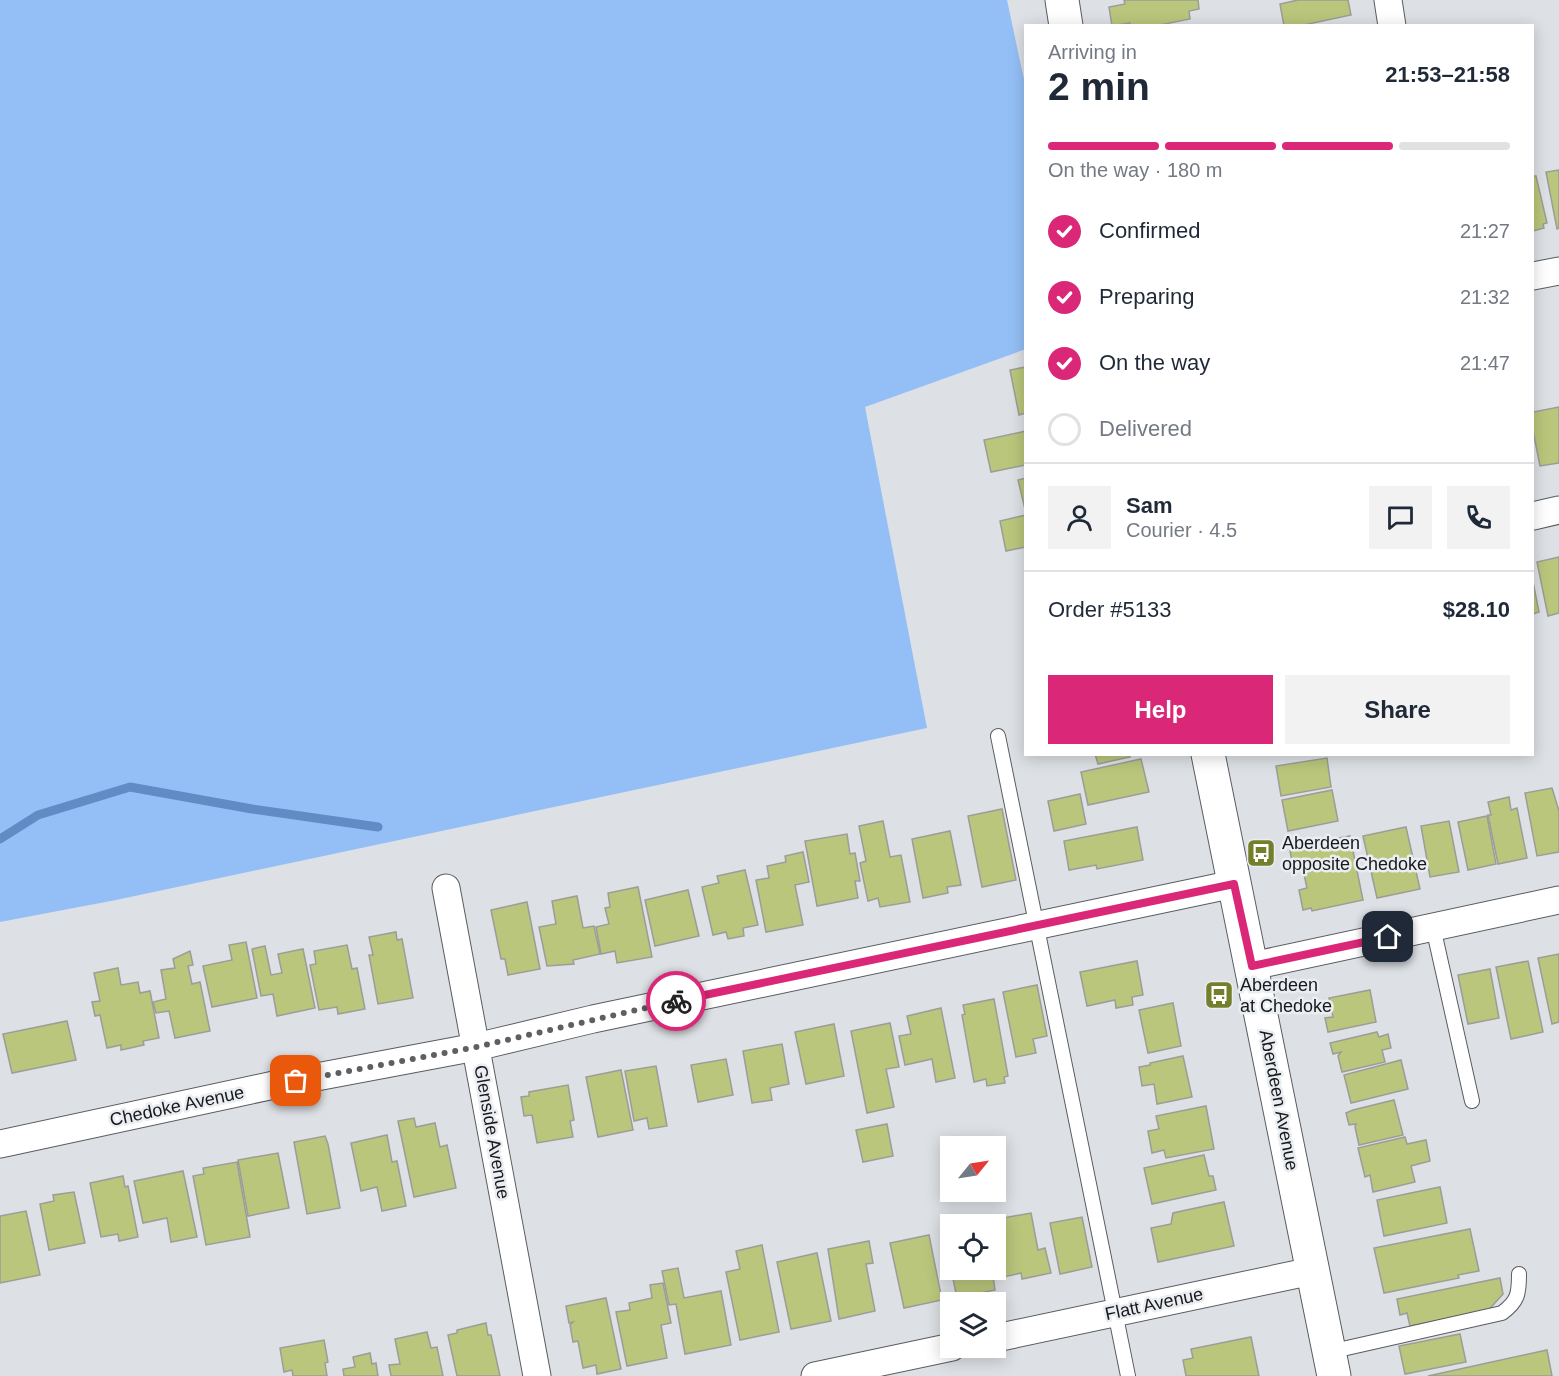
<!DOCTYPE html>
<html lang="en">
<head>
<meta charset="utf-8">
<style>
  :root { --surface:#fff; --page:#f2f2f3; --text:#1f2937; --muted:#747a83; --line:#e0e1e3; --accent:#db2777 }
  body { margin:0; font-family:Helvetica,sans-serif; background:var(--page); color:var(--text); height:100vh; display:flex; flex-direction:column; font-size:22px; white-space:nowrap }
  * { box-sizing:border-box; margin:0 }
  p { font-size:20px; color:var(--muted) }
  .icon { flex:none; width:33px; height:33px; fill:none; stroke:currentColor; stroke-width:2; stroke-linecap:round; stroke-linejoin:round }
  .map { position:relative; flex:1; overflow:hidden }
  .side { position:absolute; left:1024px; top:24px; width:510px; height:732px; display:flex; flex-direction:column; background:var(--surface); border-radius:0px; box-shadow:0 3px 15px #0003 }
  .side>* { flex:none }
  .needle { width:39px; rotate:60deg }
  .fabs { position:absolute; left:940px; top:1136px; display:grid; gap:12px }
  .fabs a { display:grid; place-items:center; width:66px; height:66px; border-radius:0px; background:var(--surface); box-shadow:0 3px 15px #0003; font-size:30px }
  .pin { position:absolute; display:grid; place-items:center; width:51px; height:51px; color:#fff; margin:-26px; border-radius:12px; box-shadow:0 3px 9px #0006 }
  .courier { position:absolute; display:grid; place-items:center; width:60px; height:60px; margin:-30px; border:4px solid #db2777; border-radius:50%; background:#fff; color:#222; box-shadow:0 2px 8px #0007 }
  .headline em { font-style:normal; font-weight:700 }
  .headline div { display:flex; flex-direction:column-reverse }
  .headline { display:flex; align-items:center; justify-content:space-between; height:102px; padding:0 24px }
  h1 { font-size:39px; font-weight:700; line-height:45px }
  .bar { display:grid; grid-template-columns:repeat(4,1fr); gap:9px 6px; align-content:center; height:72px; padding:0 24px }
  .bar i { height:8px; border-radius:4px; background:var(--line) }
  .bar .current { background:var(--accent) }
  .bar p { grid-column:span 4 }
  .line { display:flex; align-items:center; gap:15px; padding:0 24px; border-top:2px solid var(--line) }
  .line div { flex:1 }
  .round { display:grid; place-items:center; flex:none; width:63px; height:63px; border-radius:0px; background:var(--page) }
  ol { padding:0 24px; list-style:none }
  li { display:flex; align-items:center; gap:18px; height:66px }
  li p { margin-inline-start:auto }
  li .icon { padding:6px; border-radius:50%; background:var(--accent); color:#fff; stroke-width:4 }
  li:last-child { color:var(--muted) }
  li i { width:33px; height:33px; border:3px solid var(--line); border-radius:50% }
  .action { display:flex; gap:12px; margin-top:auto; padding:12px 24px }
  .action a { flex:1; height:69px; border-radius:0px; background:var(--accent); color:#fff; font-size:24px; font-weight:700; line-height:69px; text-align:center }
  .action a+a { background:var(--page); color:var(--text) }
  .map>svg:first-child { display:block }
</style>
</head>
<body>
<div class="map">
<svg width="1559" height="1376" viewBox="0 0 1559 1376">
  <rect width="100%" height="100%" fill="#dde0e4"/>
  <polygon fill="#94bff6" points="0,0 1007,0 1026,89 1026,349 865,407 927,728 116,900 0,922"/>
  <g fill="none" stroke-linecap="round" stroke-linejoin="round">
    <polyline stroke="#5f8cc5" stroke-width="9" points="0,839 38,815 130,787 252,809 378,827"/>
  </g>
  <g fill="#b9c67b" stroke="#9c9d99" stroke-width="1.5">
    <polygon points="1124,0 1198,0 1199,9 1189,11 1190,19 1155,26 1130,26 1130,23 1112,26 1109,7 1125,4"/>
    <polygon points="1298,0 1348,0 1351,15 1299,26 1284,26 1280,4"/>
    <polygon points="1559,170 1559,228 1557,229 1546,172"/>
    <polygon points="1533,176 1536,176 1547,223 1543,224 1544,228 1533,231"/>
    <polygon points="1026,367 1026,413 1019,415 1010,370"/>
    <polygon points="1559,407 1559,463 1540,466 1533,431 1533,412"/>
    <polygon points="1026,431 1026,465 991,472 984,440"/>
    <polygon points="1026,478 1026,509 1025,509 1018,480"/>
    <polygon points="1026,515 1026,547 1006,551 1000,521"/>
    <polygon points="1559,557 1559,613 1548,616 1537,562"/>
    <polygon points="1533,582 1539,612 1533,614"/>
    <polygon points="1095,754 1129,754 1130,757 1098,764"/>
    <polygon points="1327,758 1331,787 1281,796 1276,766"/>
    <polygon points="1141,759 1149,792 1088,805 1081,772"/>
    <polygon points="1552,788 1559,811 1559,852 1537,856 1525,793"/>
    <polygon points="1332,790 1338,821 1288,831 1282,800"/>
    <polygon points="1080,794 1086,824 1054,831 1048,801"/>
    <polygon points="1509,797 1511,810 1517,808 1527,858 1498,864 1488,815 1491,815 1488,802"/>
    <polygon points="1002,809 1016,880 982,887 968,816"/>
    <polygon points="1487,816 1496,864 1468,870 1458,822"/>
    <polygon points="883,821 890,857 901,855 910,902 880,907 878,898 868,901 860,863 866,861 859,826"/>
    <polygon points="1449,821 1459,872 1430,877 1421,826"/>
    <polygon points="1137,827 1143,860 1097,869 1096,865 1069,870 1064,841"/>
    <polygon points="1406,827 1420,889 1377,898 1363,836"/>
    <polygon points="950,831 961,885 947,887 948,893 923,898 912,839"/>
    <polygon points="847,834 850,854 855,853 860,881 855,881 858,898 817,906 805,841"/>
    <polygon points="1350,836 1363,900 1312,911 1311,908 1303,910 1299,890 1307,888 1303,870 1294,871 1290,851 1298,849 1298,846"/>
    <polygon points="803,852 809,882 795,885 803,925 766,932 756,880 769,878 767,866 786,862 785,856"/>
    <polygon points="745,870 758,925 743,928 744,936 728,939 726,932 713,935 702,887 719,883 717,876"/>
    <polygon points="638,887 652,957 617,963 615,951 601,954 596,927 609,924 605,908 610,907 608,893"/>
    <polygon points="688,890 699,936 655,946 645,900"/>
    <polygon points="577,896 583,928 594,926 600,954 573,960 574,964 547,966 539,927 556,924 552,901"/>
    <polygon points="527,902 540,969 508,975 505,959 501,959 491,910"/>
    <polygon points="396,932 397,940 402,939 413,998 378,1004 369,955 373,955 369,937"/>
    <polygon points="246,942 257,998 212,1007 203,966 232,960 229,945"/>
    <polygon points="347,945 352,969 357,968 365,1009 338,1014 337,1007 319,1010 310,965 316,964 314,951"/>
    <polygon points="265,946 271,975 282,973 278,954 303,949 315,1008 277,1016 273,994 261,996 252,949"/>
    <polygon points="190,951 193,965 188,966 192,984 200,982 210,1031 175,1038 169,1011 156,1013 153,1002 166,999 161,970 175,968 173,959"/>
    <polygon points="1559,954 1559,1022 1552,1024 1538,958"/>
    <polygon points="1137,961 1143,995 1132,997 1133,1005 1116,1008 1115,1000 1087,1006 1080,972"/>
    <polygon points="1528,961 1543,1032 1511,1039 1496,967"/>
    <polygon points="118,968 121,985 138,982 140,993 150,991 159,1038 143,1041 144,1045 121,1050 121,1045 107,1048 100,1015 95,1016 92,1002 100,1001 94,973"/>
    <polygon points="1490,969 1499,1018 1468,1024 1458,975"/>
    <polygon points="1037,985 1047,1036 1033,1039 1036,1053 1016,1057 1003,992"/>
    <polygon points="1370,990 1376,1022 1328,1032 1325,1018 1333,1017 1329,998"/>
    <polygon points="994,999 1008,1076 1004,1077 1005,1083 987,1086 986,1079 974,1082 962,1015 965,1014 963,1005"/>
    <polygon points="1173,1003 1181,1046 1148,1053 1139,1010"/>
    <polygon points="941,1008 955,1078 936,1082 932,1059 905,1065 899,1036 911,1034 907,1016"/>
    <polygon points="67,1021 76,1060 12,1073 3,1034"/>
    <polygon points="890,1023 899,1067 886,1069 894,1107 867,1113 851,1031"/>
    <polygon points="834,1024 844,1076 806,1084 795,1032"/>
    <polygon points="1377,1032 1379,1037 1388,1034 1391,1048 1382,1050 1385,1062 1342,1072 1338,1056 1341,1052 1333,1054 1330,1043"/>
    <polygon points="782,1044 789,1084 770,1088 772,1100 752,1103 743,1051"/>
    <polygon points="1183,1056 1192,1097 1157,1104 1154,1084 1142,1086 1139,1067 1150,1065 1150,1063"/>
    <polygon points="726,1059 733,1095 698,1102 691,1065"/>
    <polygon points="1401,1060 1408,1089 1351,1103 1344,1075"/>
    <polygon points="656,1066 667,1126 649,1129 647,1118 634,1121 625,1071"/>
    <polygon points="621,1070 633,1130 598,1137 586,1077"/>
    <polygon points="568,1085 574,1120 570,1121 573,1137 537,1143 532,1115 524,1116 521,1097 529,1096 529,1092"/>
    <polygon points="1394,1100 1403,1135 1359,1145 1355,1127 1356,1124 1349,1125 1346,1113 1353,1110"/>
    <polygon points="1206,1106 1214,1149 1166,1158 1164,1150 1152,1153 1148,1131 1159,1129 1156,1116"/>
    <polygon points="414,1118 416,1127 435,1123 440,1147 447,1145 456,1188 414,1197 398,1121"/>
    <polygon points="887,1124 893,1156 863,1162 856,1130"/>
    <polygon points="387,1135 392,1162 397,1161 406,1206 382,1211 377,1187 361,1191 351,1143"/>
    <polygon points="325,1136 328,1144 340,1208 307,1214 294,1142"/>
    <polygon points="1405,1137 1407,1144 1426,1140 1430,1161 1411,1166 1415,1182 1373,1192 1370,1175 1365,1177 1358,1148"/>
    <polygon points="278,1153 289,1208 248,1216 238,1160"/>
    <polygon points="1204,1155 1209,1176 1213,1176 1216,1190 1152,1204 1144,1168"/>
    <polygon points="237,1162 250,1237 206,1245 193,1176 204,1174 203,1168"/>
    <polygon points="183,1171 197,1237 171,1242 167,1218 143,1223 134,1181"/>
    <polygon points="123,1176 125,1187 128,1186 138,1237 119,1241 118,1234 101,1237 90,1183"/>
    <polygon points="1440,1187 1447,1223 1384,1236 1377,1200"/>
    <polygon points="74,1192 85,1243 49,1250 40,1204 54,1201 53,1195"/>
    <polygon points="1224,1202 1234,1246 1158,1262 1151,1228 1171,1224 1173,1213"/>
    <polygon points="26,1211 40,1275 0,1283 0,1216"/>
    <polygon points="1031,1213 1038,1250 1045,1248 1051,1273 1022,1279 1021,1273 1003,1277 996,1245 996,1227 1005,1225 1003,1218"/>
    <polygon points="1082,1217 1092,1267 1060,1274 1050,1223"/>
    <polygon points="1470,1229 1479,1271 1458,1275 1459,1278 1384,1293 1374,1248"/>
    <polygon points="929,1235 942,1300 904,1308 890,1243"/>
    <polygon points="951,1239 951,1268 945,1240"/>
    <polygon points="869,1241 873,1263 866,1264 875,1311 839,1319 828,1249"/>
    <polygon points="762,1245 779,1332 740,1340 726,1272 740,1269 736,1251"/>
    <polygon points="817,1253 831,1321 791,1329 777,1262"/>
    <polygon points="678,1268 684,1298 721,1291 731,1345 685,1354 676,1304 669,1305 662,1271"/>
    <polygon points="951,1269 992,1269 995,1290 957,1298"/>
    <polygon points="1500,1278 1503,1294 1484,1315 1484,1311 1410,1326 1407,1313 1400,1315 1397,1299"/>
    <polygon points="663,1283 671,1323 661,1325 667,1358 627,1366 616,1312 630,1310 629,1303 652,1298 650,1285"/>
    <polygon points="606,1298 621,1369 597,1374 596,1365 583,1368 578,1341 573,1342 570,1325 573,1322 569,1323 566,1306"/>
    <polygon points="486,1323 488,1335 491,1335 500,1376 457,1376 448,1335 457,1333 457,1330"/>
    <polygon points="427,1332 431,1348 437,1347 443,1376 391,1376 389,1365 400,1364 395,1339"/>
    <polygon points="1460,1334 1466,1362 1405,1374 1399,1346"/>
    <polygon points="1251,1337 1259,1376 1186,1376 1183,1360 1193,1358 1191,1349"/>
    <polygon points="324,1340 328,1362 325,1363 327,1376 293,1376 292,1370 284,1372 280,1348"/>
    <polygon points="1547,1350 1552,1376 1428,1376"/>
    <polygon points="370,1353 372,1364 376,1363 378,1376 344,1376 343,1369 355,1367 353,1357"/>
  </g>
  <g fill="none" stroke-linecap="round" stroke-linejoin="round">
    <g stroke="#595c60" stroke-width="16">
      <g id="lane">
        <polyline points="998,736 1128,1376"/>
        <polyline points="1433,927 1472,1101"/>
        <path d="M1329,1352L1502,1313C1518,1301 1519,1294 1519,1274"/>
      </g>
    </g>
    <g stroke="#595c60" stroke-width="29">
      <g id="street">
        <polyline points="1388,0 1392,26"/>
        <polyline points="1533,276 1559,271"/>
        <polyline points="1533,516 1559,510"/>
        <polyline points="446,888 537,1376"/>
        <polyline points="1252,966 1559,900"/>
        <polyline points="0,1144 274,1085 476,1047 593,1019 1234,884"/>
        <polyline points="996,1338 1312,1271"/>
        <polyline points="815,1376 952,1347"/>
      </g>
    </g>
    <g stroke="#595c60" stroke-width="35">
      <g id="secondary">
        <polyline points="1062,0 1066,26"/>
        <polyline points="1208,754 1334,1376"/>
      </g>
    </g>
    <use href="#lane" stroke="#fff" stroke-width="14"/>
    <use href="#street" stroke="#fff" stroke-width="27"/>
    <use href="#secondary" stroke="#fff" stroke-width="33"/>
  </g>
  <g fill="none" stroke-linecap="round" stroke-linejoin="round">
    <polyline stroke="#5d5f61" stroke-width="6" stroke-dasharray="0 10.8" points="296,1081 476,1047 676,1001"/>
    <polyline stroke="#db2777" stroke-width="8" points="676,1001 1234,884 1252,966 1388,937"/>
  </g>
  <defs>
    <g id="bus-square" transform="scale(1.5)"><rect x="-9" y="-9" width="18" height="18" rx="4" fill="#747f2c" stroke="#eaedf1"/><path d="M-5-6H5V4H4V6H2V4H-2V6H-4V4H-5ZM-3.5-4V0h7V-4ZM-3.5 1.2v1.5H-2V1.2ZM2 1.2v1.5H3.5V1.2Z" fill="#fff"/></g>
  </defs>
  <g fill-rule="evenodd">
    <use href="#bus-square" x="1261" y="853"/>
    <use href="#bus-square" x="1219" y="995"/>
  </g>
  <g text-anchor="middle" stroke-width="5" stroke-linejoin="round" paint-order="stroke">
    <g font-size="18" fill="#18191b" stroke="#eaedf1" text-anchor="start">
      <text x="1282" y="849">Aberdeen<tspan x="1282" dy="21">opposite Chedoke</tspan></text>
      <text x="1240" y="991">Aberdeen<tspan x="1240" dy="21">at Chedoke</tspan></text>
    </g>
    <g font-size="18" fill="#18191b" stroke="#eaedf1">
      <text transform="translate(1279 1100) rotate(79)" y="6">Aberdeen Avenue</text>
      <text transform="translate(177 1106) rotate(-12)" y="6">Chedoke Avenue</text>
      <text transform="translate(492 1132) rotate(80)" y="6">Glenside Avenue</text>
      <text transform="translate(1154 1304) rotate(-12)" y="6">Flatt Avenue</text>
    </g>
  </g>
</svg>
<div class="fabs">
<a><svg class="needle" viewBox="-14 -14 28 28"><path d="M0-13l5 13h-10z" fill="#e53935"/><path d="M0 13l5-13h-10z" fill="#747a83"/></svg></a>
<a><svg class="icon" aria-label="locate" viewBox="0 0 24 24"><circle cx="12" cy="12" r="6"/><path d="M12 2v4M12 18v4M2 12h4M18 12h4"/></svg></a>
<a><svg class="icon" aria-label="layers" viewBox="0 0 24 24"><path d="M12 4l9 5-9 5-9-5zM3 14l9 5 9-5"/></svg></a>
</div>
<div class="pin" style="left:296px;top:1081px;background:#ea580c"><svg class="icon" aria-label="bag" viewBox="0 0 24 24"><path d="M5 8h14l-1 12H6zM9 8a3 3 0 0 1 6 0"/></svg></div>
<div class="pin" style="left:1388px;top:937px;background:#1f2937"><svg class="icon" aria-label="home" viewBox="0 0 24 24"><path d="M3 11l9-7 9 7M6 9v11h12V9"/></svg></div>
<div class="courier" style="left:676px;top:1001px"><svg class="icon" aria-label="bike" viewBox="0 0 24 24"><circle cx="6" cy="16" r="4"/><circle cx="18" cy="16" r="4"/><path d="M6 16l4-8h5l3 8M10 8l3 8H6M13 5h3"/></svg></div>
<section class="side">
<div class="headline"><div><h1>2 min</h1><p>Arriving in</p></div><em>21:53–21:58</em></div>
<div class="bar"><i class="current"></i><i class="current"></i><i class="current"></i><i></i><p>On the way · 180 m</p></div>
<ol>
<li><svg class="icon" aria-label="check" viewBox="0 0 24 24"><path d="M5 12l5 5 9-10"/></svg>Confirmed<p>21:27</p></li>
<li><svg class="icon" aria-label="check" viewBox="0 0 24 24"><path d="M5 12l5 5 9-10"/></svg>Preparing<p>21:32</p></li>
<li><svg class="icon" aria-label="check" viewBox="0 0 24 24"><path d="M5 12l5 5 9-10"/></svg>On the way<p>21:47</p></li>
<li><i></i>Delivered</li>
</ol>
<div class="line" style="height:108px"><a class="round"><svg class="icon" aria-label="person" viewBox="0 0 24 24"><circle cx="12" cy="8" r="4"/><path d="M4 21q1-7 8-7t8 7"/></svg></a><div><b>Sam</b><p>Courier · 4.5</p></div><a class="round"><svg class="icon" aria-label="chat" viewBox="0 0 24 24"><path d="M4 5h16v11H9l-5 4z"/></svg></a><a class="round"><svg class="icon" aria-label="phone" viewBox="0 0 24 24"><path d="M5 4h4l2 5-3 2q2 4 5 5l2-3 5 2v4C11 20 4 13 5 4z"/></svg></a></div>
<div class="line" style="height:78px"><div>Order #5133</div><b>$28.10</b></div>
<div class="action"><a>Help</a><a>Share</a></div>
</section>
</div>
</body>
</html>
